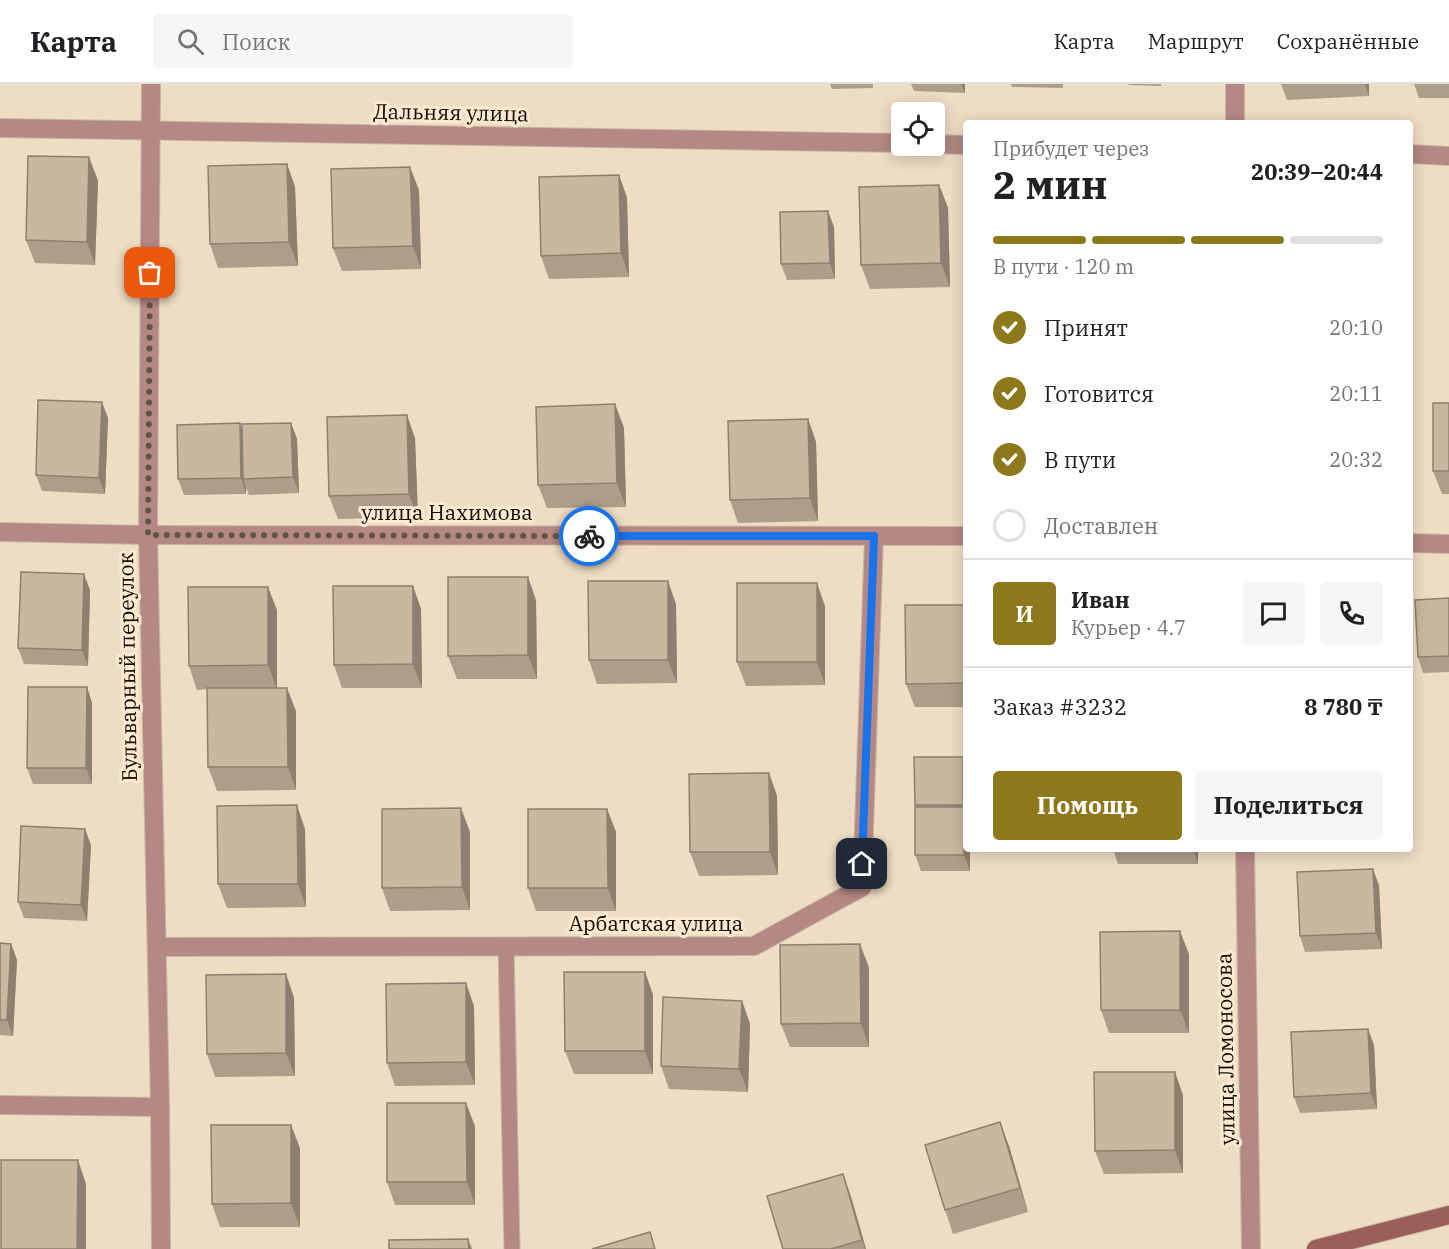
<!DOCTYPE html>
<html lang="ru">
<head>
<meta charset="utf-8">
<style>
  :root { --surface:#fff; --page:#f6f6f6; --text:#202124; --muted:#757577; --line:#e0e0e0; --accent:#8d781c }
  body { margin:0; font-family:"IBM Plex Serif",serif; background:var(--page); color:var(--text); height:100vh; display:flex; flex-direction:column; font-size:22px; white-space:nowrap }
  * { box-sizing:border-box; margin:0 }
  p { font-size:20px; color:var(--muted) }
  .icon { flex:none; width:33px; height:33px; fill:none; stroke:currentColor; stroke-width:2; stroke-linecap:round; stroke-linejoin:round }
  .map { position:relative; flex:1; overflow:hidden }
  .side { position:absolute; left:963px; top:36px; width:450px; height:732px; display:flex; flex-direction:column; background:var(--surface); border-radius:6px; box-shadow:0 3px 15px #0003 }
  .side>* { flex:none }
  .controls { position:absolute; left:891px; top:18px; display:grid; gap:12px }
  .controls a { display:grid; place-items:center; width:54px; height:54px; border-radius:6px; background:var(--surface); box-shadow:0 3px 15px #0003; font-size:30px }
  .pin { position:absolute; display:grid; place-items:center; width:51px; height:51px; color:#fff; margin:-26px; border-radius:12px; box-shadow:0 3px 9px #0006 }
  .courier { position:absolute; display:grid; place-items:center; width:60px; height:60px; margin:-30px; border:4px solid #1a73e8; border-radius:50%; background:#fff; color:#222; box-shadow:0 2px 8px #0007 }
  .head em { font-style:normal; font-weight:700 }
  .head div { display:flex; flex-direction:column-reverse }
  .head { display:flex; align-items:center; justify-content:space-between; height:102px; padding:0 30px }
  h1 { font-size:39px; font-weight:700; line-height:45px }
  .bar { display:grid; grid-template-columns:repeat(4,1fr); gap:9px 6px; align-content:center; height:72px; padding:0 30px }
  .bar i { height:8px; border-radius:4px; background:var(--line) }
  .bar .active { background:var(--accent) }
  .bar p { grid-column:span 4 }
  .line { display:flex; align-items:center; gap:15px; padding:0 30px; border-top:2px solid var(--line) }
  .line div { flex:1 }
  .round { display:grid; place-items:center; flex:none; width:63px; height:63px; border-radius:6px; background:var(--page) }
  ol { padding:0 30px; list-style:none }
  li { display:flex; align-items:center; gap:18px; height:66px }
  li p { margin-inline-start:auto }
  li .icon { padding:6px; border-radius:50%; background:var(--accent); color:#fff; stroke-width:4 }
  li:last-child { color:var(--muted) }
  li i { width:33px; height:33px; border:3px solid var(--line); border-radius:50% }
  .primary-button { display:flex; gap:12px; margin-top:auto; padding:12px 30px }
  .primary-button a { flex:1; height:69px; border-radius:6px; background:var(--accent); color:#fff; font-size:24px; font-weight:700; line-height:69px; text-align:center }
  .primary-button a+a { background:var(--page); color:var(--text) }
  header { display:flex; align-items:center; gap:36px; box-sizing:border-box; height:84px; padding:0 30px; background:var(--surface); border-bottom:2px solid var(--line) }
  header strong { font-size:28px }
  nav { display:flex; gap:33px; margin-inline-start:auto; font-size:21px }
  .search { width:420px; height:54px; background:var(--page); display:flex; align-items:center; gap:15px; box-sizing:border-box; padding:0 21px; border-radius:6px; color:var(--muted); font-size:22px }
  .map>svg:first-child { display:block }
</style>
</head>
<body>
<header>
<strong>Карта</strong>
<div class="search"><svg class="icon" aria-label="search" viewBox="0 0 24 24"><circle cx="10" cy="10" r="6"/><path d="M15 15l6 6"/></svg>Поиск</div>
<nav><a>Карта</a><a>Маршрут</a><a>Сохранённые</a></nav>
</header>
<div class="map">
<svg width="1449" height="1165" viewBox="0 0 1449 1165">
  <rect width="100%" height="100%" fill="#eedcc3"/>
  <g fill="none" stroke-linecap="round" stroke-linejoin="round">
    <g stroke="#c6b7a1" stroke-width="17">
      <polyline id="lane" points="506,862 512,1165"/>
    </g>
    <g stroke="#c6b7a1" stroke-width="20">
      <g id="street">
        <polyline points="151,0 148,451 160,1023 161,1165"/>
        <polyline points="1235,39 1235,0"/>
        <polyline points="0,44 902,59"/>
        <polyline points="934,60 966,61"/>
        <polyline points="1410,70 1449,72"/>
        <polyline points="0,448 148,451 966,452"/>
        <polyline points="1410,459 1449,460"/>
        <polyline points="1245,765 1251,1165"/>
        <polyline points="157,863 754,862 862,803 874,452"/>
        <polyline points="0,1021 160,1023"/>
      </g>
    </g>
    <g stroke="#c6b7a1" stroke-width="20">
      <polyline id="secondary" points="1316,1165 1449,1131"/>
    </g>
    <use href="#lane" stroke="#b48885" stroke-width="15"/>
    <use href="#street" stroke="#b48885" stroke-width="18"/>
    <use href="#secondary" stroke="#9b5e5a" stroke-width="18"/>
  </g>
  <g fill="#ad9d89">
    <polygon points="830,0 873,0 873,4 832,5"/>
    <polygon points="911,0 965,0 965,9 914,7"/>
    <polygon points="1011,0 1063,0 1063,4 1012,3"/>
    <polygon points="1128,0 1161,0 1161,2 1129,1"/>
    <polygon points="1281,0 1369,0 1369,12 1287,16"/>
    <polygon points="1414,0 1449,0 1449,14 1419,14"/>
    <polygon points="89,73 98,97 95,181 35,179 26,156"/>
    <polygon points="287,80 295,103 298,182 218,184 210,160"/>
    <polygon points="619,91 627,114 629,193 549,195 541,172"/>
    <polygon points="939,101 948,124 950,203 870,205 861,181"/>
    <polygon points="419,106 421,185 342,187 333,164"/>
    <polygon points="834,143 835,195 787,196 781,180"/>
    <polygon points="1449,319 1449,410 1442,410 1433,387"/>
    <polygon points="615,320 624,344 626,423 547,424 538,401"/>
    <polygon points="108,334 105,410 42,407 36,391"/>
    <polygon points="808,335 816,358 818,437 738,439 730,416"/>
    <polygon points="291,339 297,355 299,409 249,411 246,404 246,410 184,411 178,395 242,346"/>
    <polygon points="415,354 418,433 338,435 329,412"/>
    <polygon points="413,502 421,525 422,604 342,604 334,581"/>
    <polygon points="90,506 88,582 24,580 18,564"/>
    <polygon points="1449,514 1449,588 1423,589 1418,573"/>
    <polygon points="536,516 537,595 457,595 448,572"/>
    <polygon points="676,520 677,599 597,600 589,576"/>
    <polygon points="966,521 966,623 915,623 906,600"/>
    <polygon points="825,522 825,601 746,602 737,578"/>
    <polygon points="277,526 277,604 296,627 296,706 217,707 208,683 207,605 197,606 189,582"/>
    <polygon points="87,603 92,619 92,700 33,700 27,684"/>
    <polygon points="963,673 966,681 966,765 970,787 921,787 915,771 915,721"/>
    <polygon points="769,689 777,712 778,791 699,792 690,768"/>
    <polygon points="607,725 616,748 616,827 536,827 528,804"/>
    <polygon points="305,745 306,823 227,824 218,800"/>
    <polygon points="470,748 470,826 390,827 382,804"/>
    <polygon points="91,761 87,837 24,834 18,818"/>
    <polygon points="1113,765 1198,765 1198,780 1118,780"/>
    <polygon points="1379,801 1382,865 1305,868 1300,852"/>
    <polygon points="0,859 11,860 17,876 13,952 0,951"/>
    <polygon points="860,860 869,884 869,963 790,963 781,940"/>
    <polygon points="1189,870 1189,949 1109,949 1101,926"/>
    <polygon points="645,888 653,911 653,990 574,990 565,967"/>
    <polygon points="286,890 294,914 295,992 215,993 207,970"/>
    <polygon points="742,917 750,940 748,1008 669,1005 661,982"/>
    <polygon points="474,922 475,1001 395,1002 387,979"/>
    <polygon points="1374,961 1377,1025 1300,1029 1294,1013"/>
    <polygon points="1183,1011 1183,1089 1104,1090 1095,1067"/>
    <polygon points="475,1042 475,1121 395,1121 387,1098"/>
    <polygon points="1009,1062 1028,1128 953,1150 945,1126"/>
    <polygon points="300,1064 300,1143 220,1143 212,1120"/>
    <polygon points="843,1090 851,1113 866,1165 783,1165"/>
  </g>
  <g fill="#8d806f">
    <polygon points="961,0 965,0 965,9"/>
    <polygon points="1365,0 1369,0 1369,12"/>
    <polygon points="89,73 98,97 95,181 87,158"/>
    <polygon points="287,80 295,103 298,182 289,158"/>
    <polygon points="410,83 419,106 421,185 413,162"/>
    <polygon points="619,91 627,114 629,193 621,169"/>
    <polygon points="939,101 948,124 950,203 941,179"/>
    <polygon points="828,127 834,143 835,195 830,179"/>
    <polygon points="102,318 108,334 105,410 99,394"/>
    <polygon points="615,320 624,344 626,423 617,399"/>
    <polygon points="407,331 415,354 418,433 409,410"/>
    <polygon points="808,335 816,358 818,437 810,414"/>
    <polygon points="240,339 245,355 243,395 246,404 246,410 241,394"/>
    <polygon points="291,339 297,355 299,409 293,393"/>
    <polygon points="84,490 90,506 88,582 82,566"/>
    <polygon points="528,493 536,516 537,595 528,571"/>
    <polygon points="668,497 676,520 677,599 668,576"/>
    <polygon points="817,499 825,522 825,601 817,578"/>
    <polygon points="413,502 421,525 422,604 413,580"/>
    <polygon points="268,503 277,526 277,605 268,581"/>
    <polygon points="87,603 92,619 92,700 86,684"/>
    <polygon points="287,604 296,627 296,706 288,683"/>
    <polygon points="963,673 966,681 966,729 963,721"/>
    <polygon points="769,689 777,712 778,791 770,768"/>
    <polygon points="297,721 305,745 306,823 298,800"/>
    <polygon points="964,723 966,730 966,765 970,765 970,787 964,771"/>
    <polygon points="461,724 470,748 470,826 462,803"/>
    <polygon points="607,725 616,748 616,827 608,804"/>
    <polygon points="85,745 91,761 87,837 81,821"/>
    <polygon points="1193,765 1198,765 1198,780"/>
    <polygon points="1373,785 1379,801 1382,865 1376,849"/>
    <polygon points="1180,847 1189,870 1189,949 1180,926"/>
    <polygon points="11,860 17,876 13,952 7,936"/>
    <polygon points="860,860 869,884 869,963 861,939"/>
    <polygon points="645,888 653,911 653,990 645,967"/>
    <polygon points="286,890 294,914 295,992 286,969"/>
    <polygon points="466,899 474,922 475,1001 466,978"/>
    <polygon points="742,917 750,940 748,1008 739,985"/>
    <polygon points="1368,945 1374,961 1377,1025 1371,1009"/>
    <polygon points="1175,988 1183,1011 1183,1089 1175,1066"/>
    <polygon points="466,1019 475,1042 475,1121 467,1098"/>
    <polygon points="1000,1038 1009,1062 1028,1128 1020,1104"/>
    <polygon points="291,1041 300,1064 300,1143 291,1119"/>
    <polygon points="78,1076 86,1100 86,1165 77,1165"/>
    <polygon points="843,1090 851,1113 866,1165 865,1165 862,1156"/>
    <polygon points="468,1155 472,1165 469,1165"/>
  </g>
  <g fill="#c9b79f" stroke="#8d806f" stroke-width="1.5">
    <polygon points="28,72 89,73 87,158 26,156"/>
    <polygon points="287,80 289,158 210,160 208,82"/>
    <polygon points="410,83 413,162 333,164 331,85"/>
    <polygon points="619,91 621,169 541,172 539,93"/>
    <polygon points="939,101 941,179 861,181 859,103"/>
    <polygon points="828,127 830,179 781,180 780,128"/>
    <polygon points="38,316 102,318 99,394 36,391"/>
    <rect x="1433" y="319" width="16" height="68"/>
    <polygon points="615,320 617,399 538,401 536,323"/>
    <polygon points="407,331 409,410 329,412 327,333"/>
    <polygon points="808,335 810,414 730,416 728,337"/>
    <polygon points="240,339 241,394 178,395 177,341"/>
    <polygon points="291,339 293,393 243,395 242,340"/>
    <polygon points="21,488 84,490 82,566 18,564"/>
    <polygon points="448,493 528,493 528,571 448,572"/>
    <polygon points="588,497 668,497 668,576 589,576"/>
    <rect x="737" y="499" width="80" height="79"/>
    <polygon points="333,502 413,502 413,580 334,581"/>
    <polygon points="188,503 268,503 268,581 189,582"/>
    <polygon points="1449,514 1449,572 1418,573 1415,516"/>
    <polygon points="905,521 966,521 966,599 906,600"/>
    <polygon points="28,603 87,603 86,684 27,684"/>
    <polygon points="207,604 287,604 288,683 208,683"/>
    <polygon points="914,673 963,673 963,721 915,721"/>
    <polygon points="769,689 770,768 690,768 689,690"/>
    <polygon points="297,721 298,800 218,800 217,722"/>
    <rect x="915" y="723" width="49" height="48"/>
    <polygon points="461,724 462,803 382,804 382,725"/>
    <polygon points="528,725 607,725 608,804 528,804"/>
    <polygon points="21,742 85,745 81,821 18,818"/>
    <polygon points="1373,785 1376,849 1300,852 1297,788"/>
    <polygon points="1180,847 1180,926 1101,926 1100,848"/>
    <polygon points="0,859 11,860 7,936 0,936"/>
    <polygon points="860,860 861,939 781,940 780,861"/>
    <polygon points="564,888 645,888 645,967 565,967"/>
    <polygon points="286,890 286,969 207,970 206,891"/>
    <polygon points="466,899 466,978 387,979 386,900"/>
    <polygon points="663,913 742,917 739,985 661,982"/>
    <polygon points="1368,945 1371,1009 1294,1013 1291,948"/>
    <polygon points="1094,988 1175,988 1175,1066 1095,1067"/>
    <polygon points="387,1019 466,1019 467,1098 387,1098"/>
    <polygon points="1000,1038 1020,1104 945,1126 925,1061"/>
    <polygon points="211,1041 291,1041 291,1119 212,1120"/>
    <polygon points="1,1076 78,1076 77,1165 1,1165"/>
    <polygon points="843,1090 862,1156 831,1165 783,1165 767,1112"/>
    <polygon points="650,1148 655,1165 592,1165"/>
    <polygon points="468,1155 469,1165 389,1165 389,1156"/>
  </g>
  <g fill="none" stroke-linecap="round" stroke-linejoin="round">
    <polyline stroke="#5f5547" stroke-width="6" stroke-dasharray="0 10.8" points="150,189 148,451 589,452"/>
    <polyline stroke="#1a73e8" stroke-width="8" points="589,452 874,452 862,780"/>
  </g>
  <g text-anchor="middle" stroke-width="6" stroke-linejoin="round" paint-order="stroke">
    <g font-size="21" fill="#120c04" stroke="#fce9d0">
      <text transform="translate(451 29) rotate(1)" y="7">Дальняя улица</text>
      <text x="447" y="436">улица Нахимова</text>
      <text transform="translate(128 583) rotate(-91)" y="7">Бульварный переулок</text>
      <text x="656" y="847">Арбатская улица</text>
      <text transform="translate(1226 965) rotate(-91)" y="7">улица Ломоносова</text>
    </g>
  </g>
</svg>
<div class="controls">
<a><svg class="icon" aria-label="locate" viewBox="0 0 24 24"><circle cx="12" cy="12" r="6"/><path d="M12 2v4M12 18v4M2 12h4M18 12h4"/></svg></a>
</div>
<div class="pin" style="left:150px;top:189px;background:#ea580c"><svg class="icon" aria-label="bag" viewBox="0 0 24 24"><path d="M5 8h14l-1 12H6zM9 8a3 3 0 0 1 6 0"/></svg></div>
<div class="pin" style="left:862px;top:780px;background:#1f2937"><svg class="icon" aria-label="home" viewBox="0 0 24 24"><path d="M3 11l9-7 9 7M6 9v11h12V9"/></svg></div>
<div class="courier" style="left:589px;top:452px"><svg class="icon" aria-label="bike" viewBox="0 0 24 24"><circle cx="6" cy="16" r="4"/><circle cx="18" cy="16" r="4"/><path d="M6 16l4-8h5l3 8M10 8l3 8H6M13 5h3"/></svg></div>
<section class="side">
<div class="head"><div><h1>2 мин</h1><p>Прибудет через</p></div><em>20:39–20:44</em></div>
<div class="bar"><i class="active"></i><i class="active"></i><i class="active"></i><i></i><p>В пути · 120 m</p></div>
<ol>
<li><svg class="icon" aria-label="check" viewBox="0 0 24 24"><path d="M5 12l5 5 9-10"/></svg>Принят<p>20:10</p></li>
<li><svg class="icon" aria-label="check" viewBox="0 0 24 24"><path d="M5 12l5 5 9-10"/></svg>Готовится<p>20:11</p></li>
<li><svg class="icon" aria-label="check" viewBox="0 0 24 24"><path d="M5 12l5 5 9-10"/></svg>В пути<p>20:32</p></li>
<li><i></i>Доставлен</li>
</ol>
<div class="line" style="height:108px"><b class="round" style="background:var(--accent);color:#fff">И</b><div><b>Иван</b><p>Курьер · 4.7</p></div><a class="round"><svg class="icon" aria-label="chat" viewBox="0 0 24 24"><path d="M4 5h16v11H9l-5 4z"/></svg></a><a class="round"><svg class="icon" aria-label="phone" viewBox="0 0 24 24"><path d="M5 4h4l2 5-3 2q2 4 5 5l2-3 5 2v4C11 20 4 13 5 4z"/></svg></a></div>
<div class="line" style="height:78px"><div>Заказ #3232</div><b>8 780 ₸</b></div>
<div class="primary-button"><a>Помощь</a><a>Поделиться</a></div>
</section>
</div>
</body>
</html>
